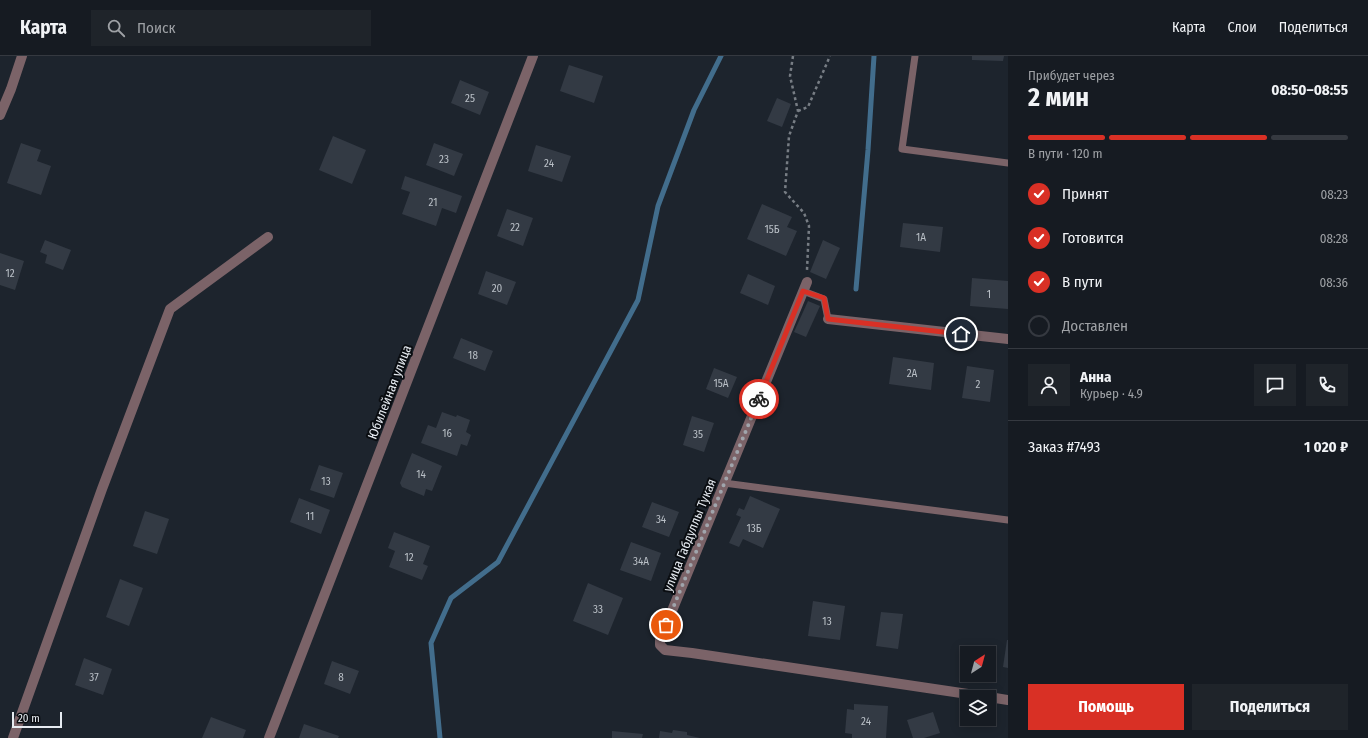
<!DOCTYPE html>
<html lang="ru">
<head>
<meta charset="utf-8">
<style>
  :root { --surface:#161b22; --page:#1f242a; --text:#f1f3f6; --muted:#9ea1a5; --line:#353940; --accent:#d93025 }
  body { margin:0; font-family:"Fira Sans Condensed",sans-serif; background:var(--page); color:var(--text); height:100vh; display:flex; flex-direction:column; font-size:15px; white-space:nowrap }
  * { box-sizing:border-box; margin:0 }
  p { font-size:13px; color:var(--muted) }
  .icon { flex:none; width:22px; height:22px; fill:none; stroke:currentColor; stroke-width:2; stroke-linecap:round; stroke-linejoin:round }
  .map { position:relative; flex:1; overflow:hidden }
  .details { display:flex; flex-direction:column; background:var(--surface); width:360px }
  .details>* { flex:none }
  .needle { width:26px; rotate:36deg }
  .buttons { position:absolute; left:960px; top:590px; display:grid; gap:8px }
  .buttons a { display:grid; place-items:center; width:36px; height:36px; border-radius:0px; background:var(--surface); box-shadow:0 2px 10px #0003,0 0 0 1px var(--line); font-size:20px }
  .scale { position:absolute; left:12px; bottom:10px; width:50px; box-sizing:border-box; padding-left:4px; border:2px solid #e6ebf1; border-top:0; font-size:11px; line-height:14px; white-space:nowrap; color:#e6ebf1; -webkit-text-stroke:3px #0a0d11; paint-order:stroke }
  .pin { position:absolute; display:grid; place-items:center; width:34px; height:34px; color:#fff; margin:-17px; border:2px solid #fff; border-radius:50%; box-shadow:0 1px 4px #0007 }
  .courier { position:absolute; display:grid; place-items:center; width:40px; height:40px; margin:-20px; border:3px solid #d93025; border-radius:50%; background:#fff; color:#222; box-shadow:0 1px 5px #0007 }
  .head em { font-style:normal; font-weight:700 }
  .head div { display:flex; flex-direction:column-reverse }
  .head { display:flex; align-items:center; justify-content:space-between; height:68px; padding:0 20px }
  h1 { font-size:26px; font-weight:700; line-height:30px }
  .bar { display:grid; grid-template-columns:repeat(4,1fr); gap:6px 4px; align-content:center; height:48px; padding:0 20px }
  .bar i { height:5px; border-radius:3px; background:var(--line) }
  .bar .current { background:var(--accent) }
  .bar p { grid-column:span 4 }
  .line { display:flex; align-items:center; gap:10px; padding:0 20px; border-top:1px solid var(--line) }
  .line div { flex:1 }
  .round { display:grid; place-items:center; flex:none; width:42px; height:42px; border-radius:0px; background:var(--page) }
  ol { padding:0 20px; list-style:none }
  li { display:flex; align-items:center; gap:12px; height:44px }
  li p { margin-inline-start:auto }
  li .icon { padding:4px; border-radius:50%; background:var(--accent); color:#fff; stroke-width:4 }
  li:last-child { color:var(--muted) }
  li i { width:22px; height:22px; border:2px solid var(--line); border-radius:50% }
  .cta { display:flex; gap:8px; margin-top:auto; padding:8px 20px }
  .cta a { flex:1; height:46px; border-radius:0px; background:var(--accent); color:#fff; font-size:16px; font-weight:700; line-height:46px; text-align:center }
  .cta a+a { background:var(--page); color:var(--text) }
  header { display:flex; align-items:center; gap:24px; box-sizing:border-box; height:56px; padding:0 20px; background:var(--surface); border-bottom:1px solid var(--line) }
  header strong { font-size:19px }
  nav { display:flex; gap:22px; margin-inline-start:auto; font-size:14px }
  .search { width:280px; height:36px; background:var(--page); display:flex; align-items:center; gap:10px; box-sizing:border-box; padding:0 14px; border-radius:0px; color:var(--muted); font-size:15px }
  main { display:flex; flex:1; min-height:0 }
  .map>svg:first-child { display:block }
</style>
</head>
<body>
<header>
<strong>Карта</strong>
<div class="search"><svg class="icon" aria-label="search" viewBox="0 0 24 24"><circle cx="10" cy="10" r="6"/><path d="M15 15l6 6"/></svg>Поиск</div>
<nav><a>Карта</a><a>Слои</a><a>Поделиться</a></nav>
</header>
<main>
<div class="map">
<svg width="1008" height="682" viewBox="0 0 1008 682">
  <rect width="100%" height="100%" fill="#1d242d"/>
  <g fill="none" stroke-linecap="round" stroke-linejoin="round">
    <g stroke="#426d8c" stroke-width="5">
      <polyline points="856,233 868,94 874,0"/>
      <polyline points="440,682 431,587 451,542 498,506 638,244 658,150 694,54 721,0"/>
    </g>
  </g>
  <g fill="#333a44">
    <polygon points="972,0 1004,0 1003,5 972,4"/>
    <polygon points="569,9 603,20 594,47 560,35"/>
    <polygon points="460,24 489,36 480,59 451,47"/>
    <polygon points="777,42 791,48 782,71 767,65"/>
    <polygon points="333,80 366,94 352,128 319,114"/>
    <polygon points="21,87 41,94 37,105 51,110 41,139 7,127"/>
    <polygon points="434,87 463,98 454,120 426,109"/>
    <polygon points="536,89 571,100 562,126 528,115"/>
    <polygon points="405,120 462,140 456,157 442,152 436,170 402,158 410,136 401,133"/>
    <polygon points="762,148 792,161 787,171 797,175 786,200 747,183"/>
    <polygon points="507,153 533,162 523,190 497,180"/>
    <polygon points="903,167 943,171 940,196 900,191"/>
    <polygon points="45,184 71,194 63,214 45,207 47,199 40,196"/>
    <polygon points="823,184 840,192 826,223 810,216"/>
    <polygon points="0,197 24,205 15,234 0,229"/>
    <polygon points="486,215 516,226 507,249 478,238"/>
    <polygon points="748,218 775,230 768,249 740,237"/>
    <polygon points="972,222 1008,225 1008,253 970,250"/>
    <polygon points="808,245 820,250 806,281 794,276"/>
    <polygon points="461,282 493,295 485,315 453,302"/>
    <polygon points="893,301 934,307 931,334 889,328"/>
    <polygon points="967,310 994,314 990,346 962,342"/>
    <polygon points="714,312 737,321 728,342 706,333"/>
    <polygon points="442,356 456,361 457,359 470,364 466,376 471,379 467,390 461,388 457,400 421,387 428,369 436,372"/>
    <polygon points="692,360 714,367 704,396 683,389"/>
    <polygon points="412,397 442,410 432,435 426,433 424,440 402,431 400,427"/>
    <polygon points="319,409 343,417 334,442 310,434"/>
    <polygon points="750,440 780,453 763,492 743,483 739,491 729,487 741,461 736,459 739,452 744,454"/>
    <polygon points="299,442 330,454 321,478 290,466"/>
    <polygon points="652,446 679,456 669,481 642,471"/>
    <polygon points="145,455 169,463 157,498 133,490"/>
    <polygon points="394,476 430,490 423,508 428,510 422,524 389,511 395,495 388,492"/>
    <polygon points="631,486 661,497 651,525 620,514"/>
    <polygon points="120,523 143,532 129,570 106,561"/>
    <polygon points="588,527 623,542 608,579 573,565"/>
    <polygon points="813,545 845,550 840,584 808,580"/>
    <polygon points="881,556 903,558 898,593 876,590"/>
    <polygon points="1007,584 1008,584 1008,612 1003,611"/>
    <polygon points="84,602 112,613 103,639 75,629"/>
    <polygon points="332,605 359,615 350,638 324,628"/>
    <polygon points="854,648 888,650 886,682 852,682 852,678 845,677 847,653 854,654"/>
    <polygon points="933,656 940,677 924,682 913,682 907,664"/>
    <polygon points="211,661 246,674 243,682 202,682"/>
    <polygon points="304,668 339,680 338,682 299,682"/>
    <polygon points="673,674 687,676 687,679 700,682 659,682 660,675 672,677"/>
    <polygon points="612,675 643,678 642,682 612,682"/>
  </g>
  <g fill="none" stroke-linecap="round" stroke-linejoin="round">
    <g stroke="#777d84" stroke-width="2.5" stroke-dasharray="3 3" stroke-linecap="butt">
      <polyline points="793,0 790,20 798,55 789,80 785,136 804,157 809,170 807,214"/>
      <polyline points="798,55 808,51 830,0"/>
    </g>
    <g stroke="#7b6368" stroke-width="7">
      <polyline points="915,0 902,93 1008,107"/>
      <polyline points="803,235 824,243 828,263"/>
      <polyline points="724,427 1008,464"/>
    </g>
    <g stroke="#7b6368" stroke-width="10">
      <polyline points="0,59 11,33 22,0"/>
      <polyline points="807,226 660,584 660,589 665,594 692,597 988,641"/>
      <polyline points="828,263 1008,283"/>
      <polyline points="989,641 1008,644"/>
      <polyline points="13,682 102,433 170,253 268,181"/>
      <polyline points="269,682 533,0"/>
    </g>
  </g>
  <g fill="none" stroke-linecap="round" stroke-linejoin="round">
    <polyline stroke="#a0a5ac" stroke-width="4" stroke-dasharray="0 7.2" points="666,569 759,343"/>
    <polyline stroke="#d93025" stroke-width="5" points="759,343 803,235 824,242 828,263 961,278"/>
  </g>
  <g text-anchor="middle" stroke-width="4" stroke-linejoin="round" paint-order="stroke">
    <g font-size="11" fill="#b9bfc6">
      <text x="470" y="46">25</text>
      <text x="444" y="107">23</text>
      <text x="549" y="111">24</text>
      <text x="433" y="150">21</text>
      <text x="515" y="175">22</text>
      <text x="772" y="177">15Б</text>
      <text x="921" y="185">1А</text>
      <text x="10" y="221">12</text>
      <text x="497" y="236">20</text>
      <text x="989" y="242">1</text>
      <text x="473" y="303">18</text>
      <text x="912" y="321">2А</text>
      <text x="721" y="331">15А</text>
      <text x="978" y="332">2</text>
      <text x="447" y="381">16</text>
      <text x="698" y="382">35</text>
      <text x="421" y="422">14</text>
      <text x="326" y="429">13</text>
      <text x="310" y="464">11</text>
      <text x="661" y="467">34</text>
      <text x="754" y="476">13Б</text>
      <text x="409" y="505">12</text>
      <text x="641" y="509">34А</text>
      <text x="598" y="557">33</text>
      <text x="827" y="569">13</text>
      <text x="94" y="625">37</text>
      <text x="341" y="625">8</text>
      <text x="866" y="669">24</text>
    </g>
    <g font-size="13" fill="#e6ebf1" stroke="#0a0d11">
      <text transform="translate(389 336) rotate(-69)" y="5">Юбилейная улица</text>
      <text transform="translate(689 479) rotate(-68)" y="5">улица Габдуллы Тукая</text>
    </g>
  </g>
</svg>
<div class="buttons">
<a><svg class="needle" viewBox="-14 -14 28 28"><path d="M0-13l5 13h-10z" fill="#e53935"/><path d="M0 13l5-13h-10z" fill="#9ea1a5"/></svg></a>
<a><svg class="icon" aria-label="layers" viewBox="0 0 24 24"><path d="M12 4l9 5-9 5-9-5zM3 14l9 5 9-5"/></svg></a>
</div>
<div class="scale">20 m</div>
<div class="pin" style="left:666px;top:569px;background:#ea580c"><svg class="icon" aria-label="bag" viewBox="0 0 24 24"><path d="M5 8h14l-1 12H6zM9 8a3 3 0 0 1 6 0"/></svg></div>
<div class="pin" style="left:961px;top:278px;background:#1f2937"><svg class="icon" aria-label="home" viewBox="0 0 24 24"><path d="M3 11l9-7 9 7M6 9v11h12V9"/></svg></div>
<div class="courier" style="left:759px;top:343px"><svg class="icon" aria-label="bike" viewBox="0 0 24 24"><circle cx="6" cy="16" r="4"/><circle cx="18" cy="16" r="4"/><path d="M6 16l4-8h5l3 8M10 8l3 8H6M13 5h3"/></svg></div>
</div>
<section class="details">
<div class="head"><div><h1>2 мин</h1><p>Прибудет через</p></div><em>08:50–08:55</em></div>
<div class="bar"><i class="current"></i><i class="current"></i><i class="current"></i><i></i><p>В пути · 120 m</p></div>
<ol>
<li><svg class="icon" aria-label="check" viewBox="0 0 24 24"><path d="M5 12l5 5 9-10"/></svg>Принят<p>08:23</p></li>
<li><svg class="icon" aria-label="check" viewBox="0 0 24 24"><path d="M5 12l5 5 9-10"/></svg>Готовится<p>08:28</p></li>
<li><svg class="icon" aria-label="check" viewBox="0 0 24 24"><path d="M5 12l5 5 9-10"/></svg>В пути<p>08:36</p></li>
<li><i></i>Доставлен</li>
</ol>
<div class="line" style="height:72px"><a class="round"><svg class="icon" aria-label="person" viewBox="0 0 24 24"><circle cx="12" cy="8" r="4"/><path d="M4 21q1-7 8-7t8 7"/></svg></a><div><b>Анна</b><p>Курьер · 4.9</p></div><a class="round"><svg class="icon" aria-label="chat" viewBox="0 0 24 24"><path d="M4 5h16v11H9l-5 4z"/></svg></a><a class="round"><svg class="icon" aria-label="phone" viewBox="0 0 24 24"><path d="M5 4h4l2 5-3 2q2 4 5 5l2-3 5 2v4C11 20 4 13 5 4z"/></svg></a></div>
<div class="line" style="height:52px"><div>Заказ #7493</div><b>1 020 ₽</b></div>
<div class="cta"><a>Помощь</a><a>Поделиться</a></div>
</section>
</main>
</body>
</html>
